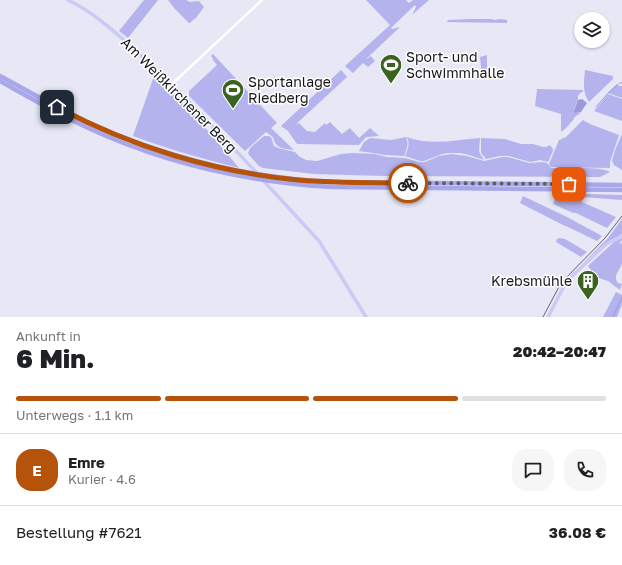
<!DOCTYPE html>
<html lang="de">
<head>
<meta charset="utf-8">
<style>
  :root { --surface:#fff; --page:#f6f6f6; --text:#202124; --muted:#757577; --line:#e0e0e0; --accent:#b45309 }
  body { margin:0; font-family:"Golos Text",sans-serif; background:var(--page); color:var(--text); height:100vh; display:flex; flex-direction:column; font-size:15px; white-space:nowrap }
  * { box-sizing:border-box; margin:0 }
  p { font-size:13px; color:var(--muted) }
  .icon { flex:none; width:22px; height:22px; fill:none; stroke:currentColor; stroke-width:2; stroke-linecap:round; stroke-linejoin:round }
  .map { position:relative; height:317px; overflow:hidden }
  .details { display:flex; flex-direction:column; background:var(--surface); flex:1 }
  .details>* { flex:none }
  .tools { position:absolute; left:574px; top:12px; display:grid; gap:8px }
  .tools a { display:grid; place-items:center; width:36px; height:36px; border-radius:50%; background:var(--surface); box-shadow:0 1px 3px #0004; font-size:20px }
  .pin { position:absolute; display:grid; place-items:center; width:34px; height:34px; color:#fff; margin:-17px; border-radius:8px; box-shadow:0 2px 6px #0006 }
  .courier { position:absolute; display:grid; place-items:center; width:40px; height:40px; margin:-20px; border:3px solid #b45309; border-radius:50%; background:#fff; color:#222; box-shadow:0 1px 5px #0007 }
  .summary em { font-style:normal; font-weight:800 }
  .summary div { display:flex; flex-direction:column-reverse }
  .summary { display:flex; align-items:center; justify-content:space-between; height:68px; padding:0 16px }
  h1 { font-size:26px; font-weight:800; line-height:30px }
  .bar { display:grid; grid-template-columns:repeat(4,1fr); gap:6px 4px; align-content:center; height:48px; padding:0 16px }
  .bar i { height:5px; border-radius:3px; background:var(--line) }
  .bar .active { background:var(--accent) }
  .bar p { grid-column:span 4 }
  .line { display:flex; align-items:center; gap:10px; padding:0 16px; border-top:1px solid var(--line) }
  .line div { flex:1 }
  .round { display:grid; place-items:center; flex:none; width:42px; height:42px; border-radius:16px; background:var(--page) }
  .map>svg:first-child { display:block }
</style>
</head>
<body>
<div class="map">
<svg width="622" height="317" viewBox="0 0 622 317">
  <rect width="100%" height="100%" fill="#e7e7f5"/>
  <g fill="#b4b3ed">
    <polygon points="144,0 158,0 128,38 119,31"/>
    <polygon points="168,0 186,0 190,2 199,1 204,7 195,19 194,19 190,23 189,23 175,9"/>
    <polygon points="366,0 406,0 409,3 413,0 429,0 412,15 416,7 415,5 391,28 392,29 400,27 365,60 371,56 375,61 368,67 363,63 353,73 345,66 390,25"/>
    <polygon points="471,19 491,19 495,20 500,19 507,20 507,23 447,22 448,20"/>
    <path d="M213,54L277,123L271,128L294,150C284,148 276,150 273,137L266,132L245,151L189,96V91L217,65L213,60V59L211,56Z"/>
    <polygon points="487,55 487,66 485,77 483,77 482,76 480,57"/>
    <polygon points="341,70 347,77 295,125 299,123 307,131 315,132 325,123 326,125 330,122 342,134 350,128 359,138 370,128 379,136 366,137 359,145 297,144 288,131 281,126"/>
    <path d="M585,70L613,76V79L589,102C582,92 584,81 585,70Z"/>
    <path d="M154,76L192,112L239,168C203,159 168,149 133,136Z"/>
    <polygon points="617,84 619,86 622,86 622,98 608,93"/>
    <polygon points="537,89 583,90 583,92 580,93 578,96 578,100 574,109 577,113 581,112 578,115 577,115 573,119 574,119 566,128 561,132 561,114 535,106"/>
    <polygon points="608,94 622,99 622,121 594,111"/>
    <polygon points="583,120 590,124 619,135 610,162 610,168 551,167 549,165 549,164 559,140 566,137"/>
    <polygon points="622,134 622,170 614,165 612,161 615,150"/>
    <path d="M264,136H268L271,137L274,146L278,148L295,152L300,157L306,160L317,161L341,154L352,153L375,154L387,157L405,158L419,162H425L439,156L451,154L467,156L484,161L502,157H508L529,163L543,162L547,163L551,168C564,168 600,166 610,172L600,177L384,176L314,174L263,168L259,166L249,155L248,153L250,148Z"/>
    <path d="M406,137C409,144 407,149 404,156L385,155L373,153L359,151L364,142L370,138L391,140Z"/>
    <path d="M407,137C429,146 456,140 480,138L479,152L484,160L469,155L460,153H447L442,154L424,161H420L405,156C408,149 410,144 407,137Z"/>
    <polygon points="481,138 505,139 521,144 533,144 543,147 546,147 550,145 553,149 553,151 548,162 540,160 530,162 509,156 500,156 486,159 481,153"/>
    <polygon points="557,193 622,195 622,200 583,197 582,202 616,217 607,228 576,213 573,213 553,204"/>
    <polygon points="523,196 567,217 602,236 597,241 568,227 563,225 520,203"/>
    <polygon points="622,219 622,234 601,247 581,265 608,238"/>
    <polygon points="559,238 565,239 587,252 581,257 556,242 557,239"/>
    <path d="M622,238V240L619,244L622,243C622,249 622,257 622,263C620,271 612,276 618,283L622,284L620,290L608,281L596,277L588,266L614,242Z"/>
    <polygon points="616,292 622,295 622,304 617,317 603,317"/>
  </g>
  <polygon fill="#9b98df" points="582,99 587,103 581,112 575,113 574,111 578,100"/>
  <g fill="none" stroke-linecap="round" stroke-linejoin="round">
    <g stroke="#9b98df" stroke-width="1">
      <polyline points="619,84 622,82"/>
      <polyline points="596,107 609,92 617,85"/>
      <polyline points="613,317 622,297"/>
    </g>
    <polyline stroke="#fff" stroke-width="2.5" points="172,84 262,0"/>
    <g stroke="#cbcaf4" stroke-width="3.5">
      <path d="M68,0C93,12 114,31 134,49C178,88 217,131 257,173"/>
      <polyline points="262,179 319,241 329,257 366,317"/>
      <polyline points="548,317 564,286 572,276 602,248 608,243 622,236"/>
    </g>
    <g stroke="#a9a7ec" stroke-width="4.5">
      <path d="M0,76C30,92 60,110 91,124C168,158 248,178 332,182L622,185"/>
      <path d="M0,81C28,97 56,113 86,127C163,163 247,182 332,187L622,190"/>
    </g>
    <polyline stroke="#65656e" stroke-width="1" points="543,317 561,283 605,238 622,216"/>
  </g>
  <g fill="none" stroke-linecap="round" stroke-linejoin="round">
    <polyline stroke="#5e5e67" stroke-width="4" stroke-dasharray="0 7.2" points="408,183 569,184"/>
    <path stroke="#b45309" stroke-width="5" d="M57,107C131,147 215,172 298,180C334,183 371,183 408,183"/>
  </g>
  <defs>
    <g id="stadium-pin" transform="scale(1.15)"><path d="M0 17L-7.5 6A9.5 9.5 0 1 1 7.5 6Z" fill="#3a631f" stroke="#fff"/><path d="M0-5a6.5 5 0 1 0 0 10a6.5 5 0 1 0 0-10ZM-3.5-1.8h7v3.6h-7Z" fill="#fff"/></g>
    <g id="building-pin" transform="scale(1.15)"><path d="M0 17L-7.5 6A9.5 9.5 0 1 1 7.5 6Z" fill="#3a631f" stroke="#fff"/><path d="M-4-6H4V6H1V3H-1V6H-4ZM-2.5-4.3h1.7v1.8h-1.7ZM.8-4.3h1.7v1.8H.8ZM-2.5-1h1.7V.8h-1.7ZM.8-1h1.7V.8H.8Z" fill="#fff"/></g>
  </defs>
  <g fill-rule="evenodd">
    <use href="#stadium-pin" x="391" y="65"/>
    <use href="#stadium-pin" x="233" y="90"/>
    <use href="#building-pin" x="588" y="281"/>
  </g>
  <g text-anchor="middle" stroke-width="3" stroke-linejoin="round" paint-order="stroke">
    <g font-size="14" fill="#15151a" stroke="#fff" text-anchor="start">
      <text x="406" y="62">Sport- und<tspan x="406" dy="16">Schwimmhalle</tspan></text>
      <text x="248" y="87">Sportanlage<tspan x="248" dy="16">Riedberg</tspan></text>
      <text x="572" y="286" text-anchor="end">Krebsmühle</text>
    </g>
    <g font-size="14" fill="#15151a" stroke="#fff">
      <text transform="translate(179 95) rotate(45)" y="5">Am Weißkirchener Berg</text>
    </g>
  </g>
</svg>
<div class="tools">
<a><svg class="icon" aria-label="layers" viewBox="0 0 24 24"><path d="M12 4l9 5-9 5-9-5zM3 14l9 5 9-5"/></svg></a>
</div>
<div class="pin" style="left:569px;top:184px;background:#ea580c"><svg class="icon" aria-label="bag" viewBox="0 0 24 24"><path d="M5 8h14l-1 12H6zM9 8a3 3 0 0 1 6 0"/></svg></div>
<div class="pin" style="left:57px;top:107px;background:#1f2937"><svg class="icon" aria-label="home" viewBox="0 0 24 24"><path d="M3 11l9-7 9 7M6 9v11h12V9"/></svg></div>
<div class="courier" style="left:408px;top:183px"><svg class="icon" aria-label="bike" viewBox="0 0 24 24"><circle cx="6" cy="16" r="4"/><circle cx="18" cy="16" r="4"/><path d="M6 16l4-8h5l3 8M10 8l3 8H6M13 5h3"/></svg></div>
</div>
<section class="details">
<div class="summary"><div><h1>6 Min.</h1><p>Ankunft in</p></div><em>20:42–20:47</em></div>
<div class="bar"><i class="active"></i><i class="active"></i><i class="active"></i><i></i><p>Unterwegs · 1.1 km</p></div>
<div class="line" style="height:72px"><b class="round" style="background:var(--accent);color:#fff">E</b><div><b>Emre</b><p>Kurier · 4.6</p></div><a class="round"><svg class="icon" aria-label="chat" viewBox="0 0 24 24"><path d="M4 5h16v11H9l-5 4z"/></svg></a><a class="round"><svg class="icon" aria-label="phone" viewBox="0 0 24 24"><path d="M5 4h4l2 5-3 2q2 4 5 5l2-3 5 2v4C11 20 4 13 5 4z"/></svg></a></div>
<div class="line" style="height:52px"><div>Bestellung #7621</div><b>36.08 €</b></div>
</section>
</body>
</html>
